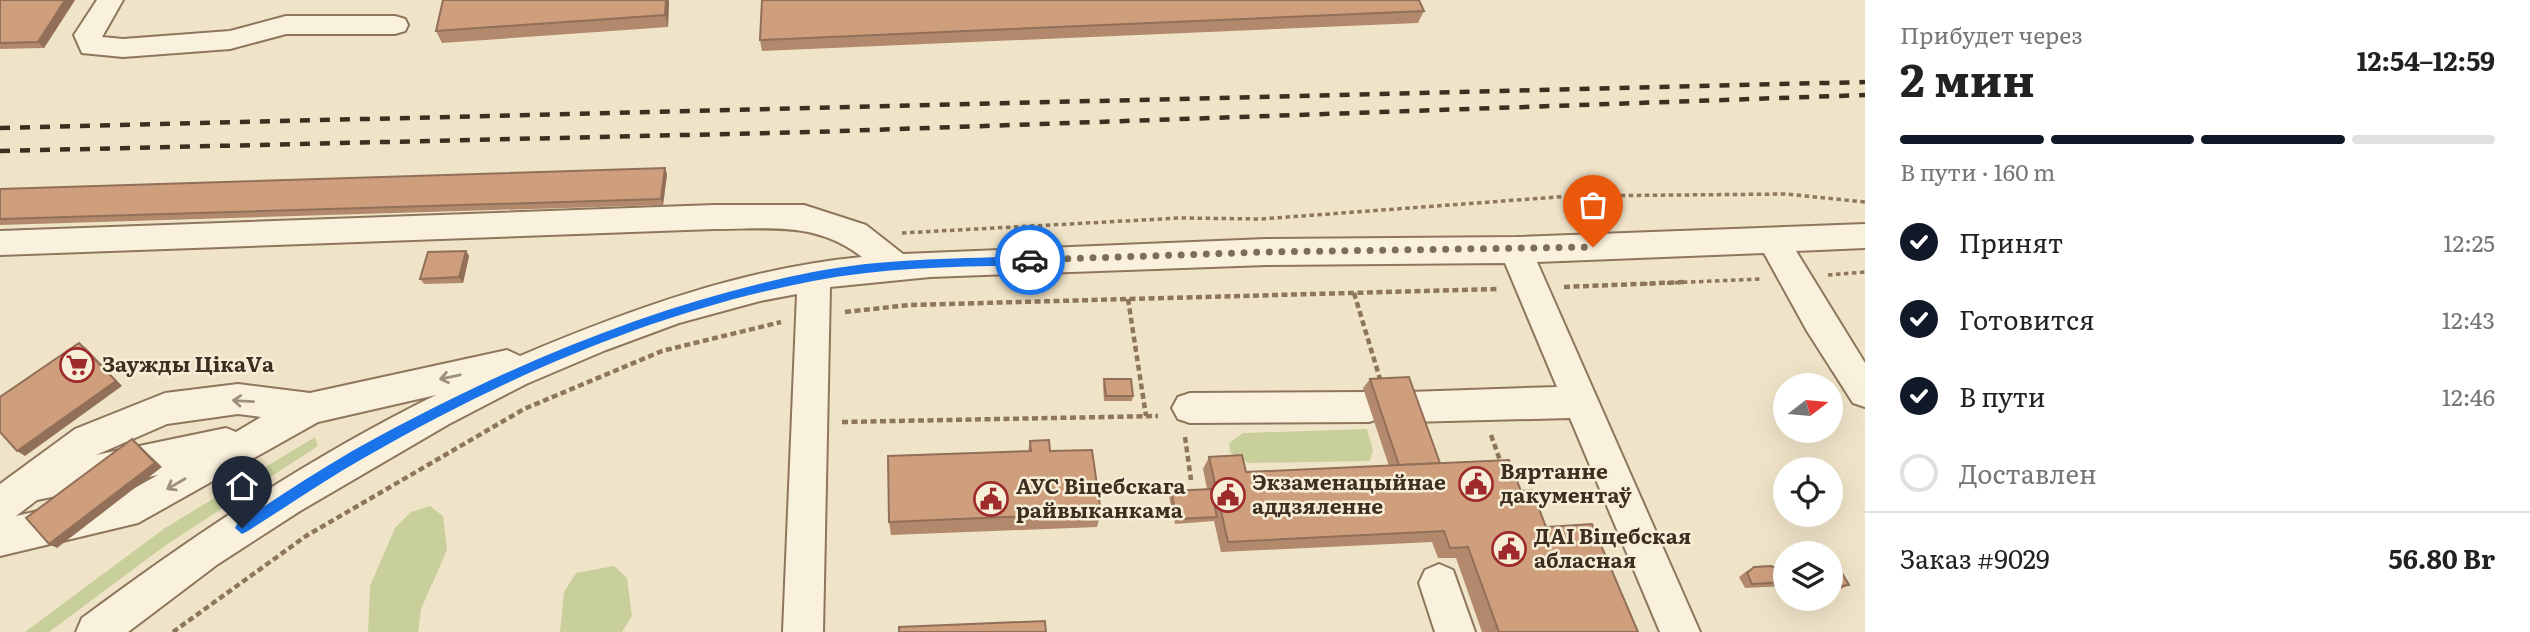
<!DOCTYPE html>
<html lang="ru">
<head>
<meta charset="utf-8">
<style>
  :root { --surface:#fff; --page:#f6f6f6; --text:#222; --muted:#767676; --line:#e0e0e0; --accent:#111827 }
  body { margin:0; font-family:Literata,serif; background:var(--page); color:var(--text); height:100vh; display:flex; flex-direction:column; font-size:26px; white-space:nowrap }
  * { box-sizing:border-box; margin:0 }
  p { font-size:23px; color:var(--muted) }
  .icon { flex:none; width:38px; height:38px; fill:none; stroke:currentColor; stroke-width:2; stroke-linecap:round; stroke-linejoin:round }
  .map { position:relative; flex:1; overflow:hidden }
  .drawer { display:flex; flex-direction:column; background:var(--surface); width:665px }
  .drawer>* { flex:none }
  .needle { width:46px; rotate:74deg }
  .tools { position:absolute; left:1773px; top:373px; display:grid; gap:14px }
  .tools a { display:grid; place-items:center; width:70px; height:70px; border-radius:50%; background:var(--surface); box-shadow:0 7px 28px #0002; font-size:35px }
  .pin { position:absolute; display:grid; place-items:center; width:60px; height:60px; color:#fff; margin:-72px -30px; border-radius:50% 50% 50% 0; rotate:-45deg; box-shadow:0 0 7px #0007 }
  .pin .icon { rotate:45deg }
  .courier { position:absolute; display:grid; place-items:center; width:70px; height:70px; margin:-35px; border:5px solid #1a73e8; border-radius:50%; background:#fff; color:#222; box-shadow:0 2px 9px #0007 }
  .summary em { font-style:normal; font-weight:700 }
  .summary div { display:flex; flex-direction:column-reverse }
  .summary { display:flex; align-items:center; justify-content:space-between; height:119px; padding:0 35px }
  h1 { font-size:46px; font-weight:700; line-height:52px }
  .bar { display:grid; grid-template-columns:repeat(4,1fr); gap:10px 7px; align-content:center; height:84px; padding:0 35px }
  .bar i { height:9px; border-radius:5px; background:var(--line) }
  .bar .current { background:var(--accent) }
  .bar p { grid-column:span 4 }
  .line { display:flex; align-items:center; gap:18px; padding:0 35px; border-top:2px solid var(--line) }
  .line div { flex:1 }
  ol { padding:0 35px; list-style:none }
  li { display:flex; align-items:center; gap:21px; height:77px }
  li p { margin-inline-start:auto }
  li .icon { padding:7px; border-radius:50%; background:var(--accent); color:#fff; stroke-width:4 }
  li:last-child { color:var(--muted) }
  li i { width:38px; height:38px; border:4px solid var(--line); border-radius:50% }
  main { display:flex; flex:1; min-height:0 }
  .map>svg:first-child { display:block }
</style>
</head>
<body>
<main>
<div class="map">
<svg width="1865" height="632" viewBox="0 0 1865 632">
  <rect width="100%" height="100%" fill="#f0e4c8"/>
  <g fill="#c9cf9b">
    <polygon points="1367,429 1373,451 1370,461 1249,463 1230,452 1229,443 1243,433"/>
    <polygon points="315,437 318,446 166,545 49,632 25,632 165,528"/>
    <polygon points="430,506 443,516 447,550 421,609 418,632 368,632 370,586 395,528 411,512"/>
    <polygon points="614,566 627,578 632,616 622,632 560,632 564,592 576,573"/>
  </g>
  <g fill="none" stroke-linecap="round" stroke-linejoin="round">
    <g stroke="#8d765c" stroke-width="4">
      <g id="minor">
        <polygon points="97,0 123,0 102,37 123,39 230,31 286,16 395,16 405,19 408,25 405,31 395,34 286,34 230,49 123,57 82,53 74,35"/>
        <path d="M714,205H804L866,225L903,254L1266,239L1516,237L1865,224V248L1796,251L1865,363V407L1853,403L1807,331L1764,253L1537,262L1700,632H1660L1570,418L1409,422L1397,418L1391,407L1397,396L1409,392L1557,387L1505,263L1266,265L930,277L830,287L823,632H783L797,294L760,301L679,323L606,350L526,384L449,424L300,511L218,564L128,632H76L82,618C194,535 310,457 436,395L318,422L138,523L0,556V484L75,429L165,393L238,384L310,393L507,350L520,356C629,310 744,268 862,257C816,221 769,229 714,229L0,255V231ZM238,414L261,417L236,432L226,428L96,455L167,424ZM158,475L131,490L16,516L37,500Z"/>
        <polygon points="1369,392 1381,396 1387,407 1381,418 1369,422 1190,423 1178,419 1172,408 1178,397 1190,393"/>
        <polygon points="1439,564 1453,570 1475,632 1435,632 1419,583 1425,570"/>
      </g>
    </g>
    <g stroke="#8d765c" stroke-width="3.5" stroke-dasharray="4.5 3.5" stroke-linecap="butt">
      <polyline points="902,233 1180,218 1261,219 1571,196 1786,194 1865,202"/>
      <polyline points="1828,275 1865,272"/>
      <polyline points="1643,284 1761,279"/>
    </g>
    <g stroke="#8d765c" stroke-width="4.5" stroke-dasharray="6 3.5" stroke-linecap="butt">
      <polyline points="1564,287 1686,282"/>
      <polyline points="1354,293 1380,379"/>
      <polyline points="1128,299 1146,416"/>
      <polyline points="845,312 909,305 1497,289"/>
      <polyline points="842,422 1158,416"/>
      <polyline points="1491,435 1502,466"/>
      <polyline points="1185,437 1191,480"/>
      <polyline points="173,632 306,536 524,409 662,351 781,322"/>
    </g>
    <use href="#minor" fill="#faf1dc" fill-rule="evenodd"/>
    <g stroke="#3d2e20" stroke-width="4.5" stroke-dasharray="10 10" stroke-linecap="butt">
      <polyline points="0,128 1865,82"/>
      <polyline points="0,151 813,132 1865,95"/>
    </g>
  </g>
  <g fill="#b2896c">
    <polygon points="0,0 75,0 44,48 0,49"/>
    <polygon points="443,0 669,0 668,27 442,43 436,31"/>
    <polygon points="1424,11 1418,23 762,51 760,40"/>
    <polygon points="667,174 663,205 0,225 0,189"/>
    <polygon points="466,251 469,256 463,283 424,284 420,279"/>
    <polygon points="1104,379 1133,396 1132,401 1104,401 1103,385"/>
    <polygon points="1370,379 1440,463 1521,491 1546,527 1638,632 1482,632 1456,558 1438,558 1432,542 1221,552 1214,521 1175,524 1169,496 1171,491 1207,489 1203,469 1209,457 1246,472 1389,466 1363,388"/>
    <polygon points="1030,441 1050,451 1101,513 1097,527 891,535 889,522 1028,451"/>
    <polygon points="1754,567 1785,572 1785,585 1783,586 1745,588 1739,577 1747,571"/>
    <polygon points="1830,569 1849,585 1841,589 1830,590"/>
  </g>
  <g fill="#916f58">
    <polygon points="65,0 75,0 44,48 38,42"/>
    <polygon points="666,0 669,0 668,27 665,15"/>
    <polygon points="665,168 667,174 663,205 661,199"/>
    <polygon points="466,251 469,256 463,283 459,277"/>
    <polygon points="79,343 86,348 122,386 25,456 17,451"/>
    <polygon points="132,439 138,444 162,467 57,548 49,544"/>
  </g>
  <g fill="#cf9f7d" stroke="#916f58" stroke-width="2">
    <polygon points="0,0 65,0 38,42 0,43"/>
    <polygon points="443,0 666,0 665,15 436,31"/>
    <polygon points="762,0 1419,0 1424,11 760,40"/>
    <polygon points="665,168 661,199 0,219 0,189"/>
    <polygon points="466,251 459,277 420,279 428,252"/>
    <polygon points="79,343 116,381 17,451 0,432 0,397"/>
    <polygon points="1409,377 1440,463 1399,465 1370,379"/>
    <polygon points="1104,379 1131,379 1133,396 1106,396"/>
    <polygon points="132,439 155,463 49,544 26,518"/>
    <polygon points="1049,440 1050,451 1092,450 1101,513 889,522 888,456 1031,451 1030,441"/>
    <polygon points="1242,455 1246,472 1509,460 1521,491 1532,490 1546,527 1592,524 1638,632 1499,632 1468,547 1450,548 1444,531 1228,542 1209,457"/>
    <polygon points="1211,489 1217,517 1177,519 1171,491"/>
    <polygon points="1771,566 1785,572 1785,582 1752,584 1747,573 1754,567"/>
    <polygon points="1839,568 1849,585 1830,587 1830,569"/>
    <polygon points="1045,621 1046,632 899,632 899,627"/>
  </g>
  <defs><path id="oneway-shaft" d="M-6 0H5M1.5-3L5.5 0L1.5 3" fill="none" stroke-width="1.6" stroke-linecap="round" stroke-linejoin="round" transform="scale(1.75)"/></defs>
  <g stroke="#9c907e">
    <use href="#oneway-shaft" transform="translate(450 377) rotate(168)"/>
    <use href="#oneway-shaft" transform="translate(243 401) rotate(-177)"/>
    <use href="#oneway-shaft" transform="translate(176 484) rotate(150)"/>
  </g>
  <path fill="#1a73e8" d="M1030,256L1035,260L1030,265C958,267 885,267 813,281C654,311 503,378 362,459C323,481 285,508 246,532L242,534L235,528L237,524C276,499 314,473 354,450C498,370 651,304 813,272C884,258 958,259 1030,256Z"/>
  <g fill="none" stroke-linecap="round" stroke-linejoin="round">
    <polyline stroke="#7c6e5b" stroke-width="7" stroke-dasharray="0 12.6" points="1030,260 1266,252 1593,247"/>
  </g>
  <defs>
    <g id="supermarket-ring" transform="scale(1.75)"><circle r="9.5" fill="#f7eed8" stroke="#9e2a2b" stroke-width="1.5"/><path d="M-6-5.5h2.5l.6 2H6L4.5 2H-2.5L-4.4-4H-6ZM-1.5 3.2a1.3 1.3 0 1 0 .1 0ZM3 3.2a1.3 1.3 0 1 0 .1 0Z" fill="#9e2a2b"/></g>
    <g id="civic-ring" transform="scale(1.75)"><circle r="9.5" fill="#f7eed8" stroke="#9e2a2b" stroke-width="1.5"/><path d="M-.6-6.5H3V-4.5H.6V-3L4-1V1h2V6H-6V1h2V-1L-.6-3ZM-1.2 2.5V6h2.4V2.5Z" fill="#9e2a2b"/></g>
  </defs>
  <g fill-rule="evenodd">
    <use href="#supermarket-ring" x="77" y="365"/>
    <use href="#civic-ring" x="1476" y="484"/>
    <use href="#civic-ring" x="1228" y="495"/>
    <use href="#civic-ring" x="991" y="499"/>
    <use href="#civic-ring" x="1509" y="549"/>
  </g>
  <g text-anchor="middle" stroke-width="5" stroke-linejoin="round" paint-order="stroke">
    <g font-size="21" font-weight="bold" fill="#3d2e20" stroke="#f7eed8" text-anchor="start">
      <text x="102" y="372">Заужды ЦікаVа</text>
      <text x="1500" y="479">Вяртанне<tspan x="1500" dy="24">дакументаў</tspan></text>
      <text x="1252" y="490">Экзаменацыйнае<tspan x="1252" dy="24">аддзяленне</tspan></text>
      <text x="1016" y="494">АУС Віцебскага<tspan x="1016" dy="24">райвыканкама</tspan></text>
      <text x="1534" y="544">ДАІ Віцебская<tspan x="1534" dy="24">абласная</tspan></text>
    </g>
  </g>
</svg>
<div class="tools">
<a><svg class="needle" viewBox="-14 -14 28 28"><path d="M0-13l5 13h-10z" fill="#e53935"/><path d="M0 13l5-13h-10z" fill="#767676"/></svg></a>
<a><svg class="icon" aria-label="locate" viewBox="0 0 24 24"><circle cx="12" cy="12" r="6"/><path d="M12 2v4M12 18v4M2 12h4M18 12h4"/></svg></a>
<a><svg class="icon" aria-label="layers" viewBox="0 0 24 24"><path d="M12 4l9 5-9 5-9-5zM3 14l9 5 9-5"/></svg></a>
</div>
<div class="pin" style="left:1593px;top:247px;background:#ea580c"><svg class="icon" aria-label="bag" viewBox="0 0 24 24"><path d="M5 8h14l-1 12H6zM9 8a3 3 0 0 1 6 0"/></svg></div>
<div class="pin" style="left:242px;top:528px;background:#1f2937"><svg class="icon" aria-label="home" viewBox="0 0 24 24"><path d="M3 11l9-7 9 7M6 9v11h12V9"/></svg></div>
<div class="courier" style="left:1030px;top:260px"><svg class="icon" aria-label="car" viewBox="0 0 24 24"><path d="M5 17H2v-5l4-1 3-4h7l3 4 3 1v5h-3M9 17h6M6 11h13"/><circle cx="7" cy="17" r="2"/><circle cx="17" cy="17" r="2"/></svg></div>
</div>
<section class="drawer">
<div class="summary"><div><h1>2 мин</h1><p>Прибудет через</p></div><em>12:54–12:59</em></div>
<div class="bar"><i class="current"></i><i class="current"></i><i class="current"></i><i></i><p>В пути · 160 m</p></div>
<ol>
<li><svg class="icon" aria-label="check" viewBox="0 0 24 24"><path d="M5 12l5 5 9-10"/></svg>Принят<p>12:25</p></li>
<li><svg class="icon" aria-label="check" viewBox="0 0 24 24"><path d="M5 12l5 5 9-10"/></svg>Готовится<p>12:43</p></li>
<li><svg class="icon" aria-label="check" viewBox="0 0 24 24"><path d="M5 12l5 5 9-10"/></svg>В пути<p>12:46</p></li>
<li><i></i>Доставлен</li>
</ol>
<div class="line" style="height:91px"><div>Заказ #9029</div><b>56.80 Br</b></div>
</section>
</main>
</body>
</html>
